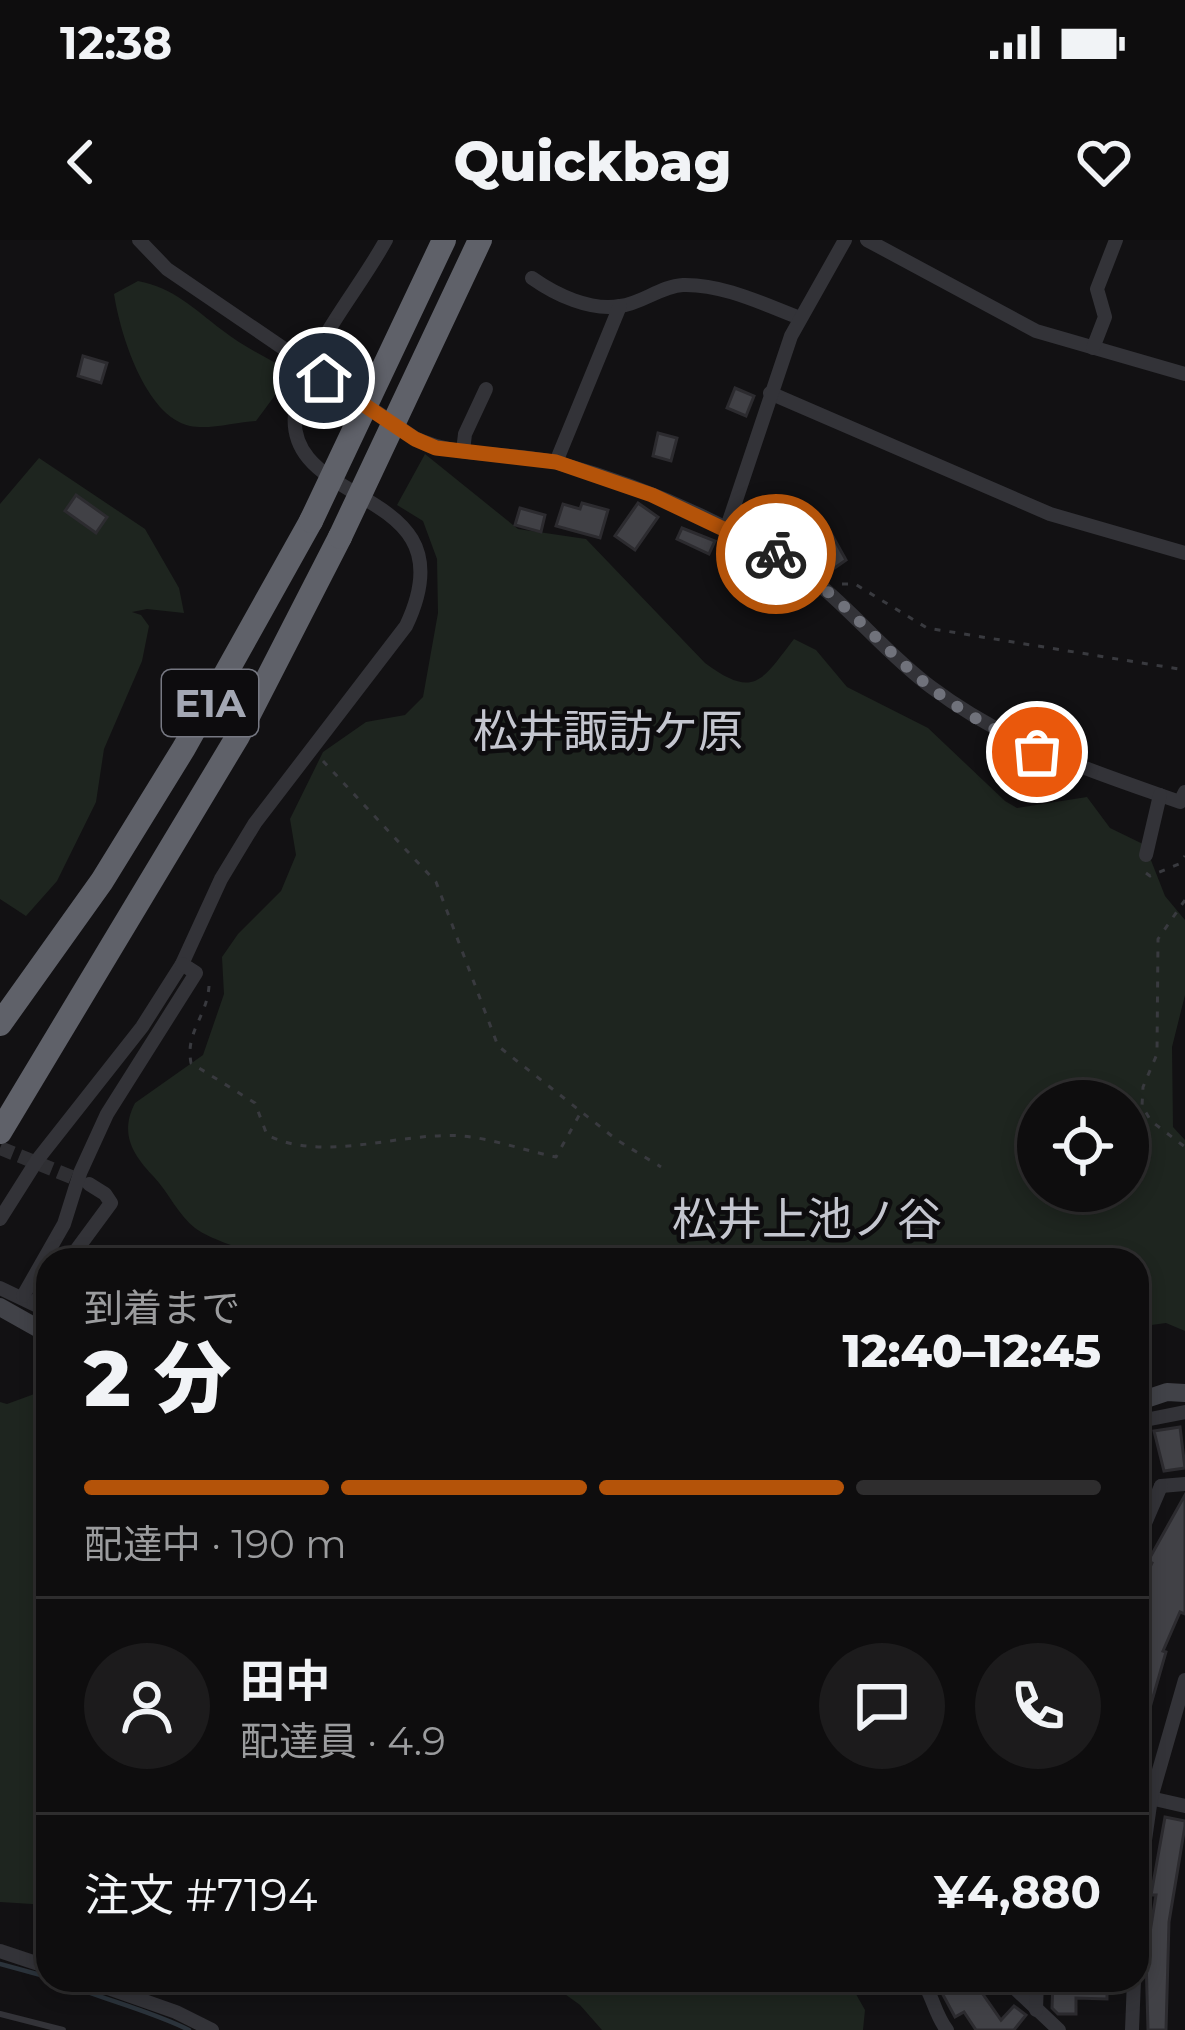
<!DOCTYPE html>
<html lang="ja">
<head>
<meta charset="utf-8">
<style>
  :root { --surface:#0e0d0e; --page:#1c1b1c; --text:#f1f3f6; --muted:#9b9c9e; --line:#2e2d2e; --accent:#b45309 }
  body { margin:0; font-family:Montserrat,"Noto Sans JP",sans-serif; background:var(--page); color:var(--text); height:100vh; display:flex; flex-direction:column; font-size:45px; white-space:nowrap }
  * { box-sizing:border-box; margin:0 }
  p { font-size:39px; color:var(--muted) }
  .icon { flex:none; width:66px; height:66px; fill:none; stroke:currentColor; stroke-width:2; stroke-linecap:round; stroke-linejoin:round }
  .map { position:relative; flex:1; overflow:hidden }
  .drawer { position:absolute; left:36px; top:1008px; width:1113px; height:744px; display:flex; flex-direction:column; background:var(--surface); border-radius:36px; box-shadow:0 6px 18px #0003,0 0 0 3px var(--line) }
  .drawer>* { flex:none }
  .tools { position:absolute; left:1017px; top:840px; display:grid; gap:24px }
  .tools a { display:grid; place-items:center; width:132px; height:132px; border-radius:50%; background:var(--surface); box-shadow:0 6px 18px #0003,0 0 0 3px var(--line); font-size:60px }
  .pin { position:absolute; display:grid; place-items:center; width:102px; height:102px; color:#fff; margin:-51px; border:6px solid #fff; border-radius:50%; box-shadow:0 3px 12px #0007 }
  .courier { position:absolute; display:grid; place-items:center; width:120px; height:120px; margin:-60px; border:9px solid #b45309; border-radius:50%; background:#fff; color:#222; box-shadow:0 3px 15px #0007 }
  .head em { font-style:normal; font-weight:800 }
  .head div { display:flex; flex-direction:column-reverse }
  .head { display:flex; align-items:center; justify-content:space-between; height:204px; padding:0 48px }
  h1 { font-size:78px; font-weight:800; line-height:90px }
  .bar { display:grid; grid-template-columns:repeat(4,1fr); gap:18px 12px; align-content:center; height:144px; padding:0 48px }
  .bar i { height:15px; border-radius:9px; background:var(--line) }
  .bar .selected { background:var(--accent) }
  .bar p { grid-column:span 4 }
  .line { display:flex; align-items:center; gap:30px; padding:0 48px; border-top:3px solid var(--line) }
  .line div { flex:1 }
  .round { display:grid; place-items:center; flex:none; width:126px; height:126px; border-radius:63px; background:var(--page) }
  .status { display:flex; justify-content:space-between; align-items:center; height:84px; padding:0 60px; background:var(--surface); direction:ltr }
  .status svg { height:33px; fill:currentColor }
  header { display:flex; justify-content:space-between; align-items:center; height:156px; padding:0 48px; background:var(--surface); font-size:54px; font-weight:800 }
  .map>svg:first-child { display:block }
</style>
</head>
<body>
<div class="status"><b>12:38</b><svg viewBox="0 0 49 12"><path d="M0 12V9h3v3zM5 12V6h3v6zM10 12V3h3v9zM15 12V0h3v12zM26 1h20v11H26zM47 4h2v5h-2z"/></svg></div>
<header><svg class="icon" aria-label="back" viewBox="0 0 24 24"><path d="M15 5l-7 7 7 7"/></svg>Quickbag<svg class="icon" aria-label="heart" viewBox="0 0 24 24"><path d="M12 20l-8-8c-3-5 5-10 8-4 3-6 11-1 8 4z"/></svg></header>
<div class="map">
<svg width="1185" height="1790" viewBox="0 0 1185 1790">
  <rect width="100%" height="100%" fill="#121113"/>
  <g fill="#1e251f" fill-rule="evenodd">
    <path d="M138,41C174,48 193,68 222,90C240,104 261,115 281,126L276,154L256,181C237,182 209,190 190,186C145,176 120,93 114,54Z"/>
    <path d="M425,214L518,289L586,299L705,423C755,460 762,440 794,399L816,410L847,447L928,488L1005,561L1017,568L1087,557L1110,588L1145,605L1165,656L1185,680V755L1172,807L1173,887L1185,900V1091L1166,1083L1137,1087V1020H366C343,1008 317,1018 292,1019C272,1020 211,1001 195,988C179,976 168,952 154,937C133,915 119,894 135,863L203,815L224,754L222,717L238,694L281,651L296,615L290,579L323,512L366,482L405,475L423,457L438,373L437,319L423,281L397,265ZM1038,861H1128V951H1038Z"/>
    <polygon points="39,218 145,289 179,348 184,373 147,369 132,372 141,375 149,386 142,421 104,509 96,562 57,641 26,676 0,659 0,264"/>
    <polygon points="48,1149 48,1665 0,1662 0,1162 7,1164"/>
    <polygon points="514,1740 848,1740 865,1770 863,1790 602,1790 580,1765 558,1749"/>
  </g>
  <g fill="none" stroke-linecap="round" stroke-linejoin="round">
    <g stroke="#2b333b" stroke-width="4.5">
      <polyline points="0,1724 48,1737"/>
      <path d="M57,1740C100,1759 146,1769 189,1790"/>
    </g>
  </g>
  <g fill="#414146" stroke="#2c2b2f" stroke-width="3">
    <polygon points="83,116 107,123 101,143 78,136"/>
    <polygon points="735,148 754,156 746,176 727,168"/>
    <polygon points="658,193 677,198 671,221 653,216"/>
    <polygon points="76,255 107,277 96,293 65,271"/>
    <polygon points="582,263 608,270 600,298 556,286 563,264 580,269"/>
    <polygon points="638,263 658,277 635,310 615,296"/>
    <polygon points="520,268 545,275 541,292 515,285"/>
    <polygon points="682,288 715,301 709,314 677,299"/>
    <polygon points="831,293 846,320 829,332 824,331 808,308"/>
    <polygon points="1180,1187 1185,1228 1164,1231 1154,1191"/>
    <polygon points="1185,1255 1185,1374 1180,1372 1163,1411 1166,1412 1141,1499 1137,1498 1137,1354 1152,1323 1148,1321"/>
    <polygon points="1165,1577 1185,1581 1185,1586 1169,1682 1166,1790 1148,1790 1146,1717 1156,1655 1151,1655"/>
    <polygon points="935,1740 973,1740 1001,1780 1014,1766 1026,1775 1014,1790 976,1790 964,1772 955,1777"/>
    <polygon points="1053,1740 1107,1740 1107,1759 1076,1758 1076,1774 1058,1774 1052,1768"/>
  </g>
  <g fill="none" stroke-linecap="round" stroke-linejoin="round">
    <polyline stroke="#2f2f33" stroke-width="14" stroke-dasharray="14 7" stroke-linecap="butt" points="0,908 84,942"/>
    <g stroke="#393a3f" stroke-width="3" stroke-dasharray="6 9" stroke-linecap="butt">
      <polyline points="842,344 855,344 927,388 1185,430"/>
      <polyline points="323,521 436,642 498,806 617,900 661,927"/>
      <polyline points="1146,633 1150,636 1179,624 1185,616"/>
      <polyline points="1185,660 1158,699 1157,814 1143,847 1142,866 1151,881 1185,907"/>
      <path d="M209,746C207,777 185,792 191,823L255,863L267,895C325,924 400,891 463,896C494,899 526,911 556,917L581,872"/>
    </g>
    <polyline stroke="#333338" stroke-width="6" points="0,1774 63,1790"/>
    <g stroke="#333338" stroke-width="14">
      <path d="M139,0L167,29L415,198C460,219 511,211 558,223C634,243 711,277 778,316C837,349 877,407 931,447C1008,505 1089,530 1180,562L1185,552"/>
      <polyline points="867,0 1036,91 1185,134"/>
      <path d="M532,38C556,55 590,71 620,66C641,64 661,46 683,45C723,44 763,64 800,78"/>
      <polyline points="1093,108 1105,77 1097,49 1116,0"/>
      <polyline points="770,153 1050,274 1185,313"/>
      <polyline points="463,211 465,194 486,149"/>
      <polyline points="556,222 620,66"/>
      <polyline points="726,290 791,96 845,0"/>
      <polyline points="1146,615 1160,555"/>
      <path d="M0,979L38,919L142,787L182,724L221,639L255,583L406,386C476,239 270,273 297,161C312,101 357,53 386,0"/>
      <polyline points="69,1020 111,963 105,954 89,944"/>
      <polyline points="0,1048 48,1071"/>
      <polyline points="23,1056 64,984 80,933 107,874 196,733 182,724"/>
      <polyline points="34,1063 48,1046"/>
      <polyline points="1143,1222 1140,1181 1185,1172"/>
      <polyline points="1161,1246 1185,1244"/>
      <polyline points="1137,1302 1161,1246"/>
      <polyline points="1137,1555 1185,1566"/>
      <polyline points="1137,1656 1151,1558 1185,1440"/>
      <polyline points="0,1711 48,1727"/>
      <polyline points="85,1740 176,1772 212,1790"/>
      <path d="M922,1740C933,1756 935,1775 947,1790"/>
      <polyline points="1006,1740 1059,1790"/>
      <polyline points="1036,1770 1037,1740"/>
      <polyline points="1132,1790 1134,1740"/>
    </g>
    <g stroke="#414248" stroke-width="18">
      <polyline points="0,1067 48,1094"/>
      <polyline points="1137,1162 1167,1152 1185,1153"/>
    </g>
    <g stroke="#5f6169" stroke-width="24">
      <polyline points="0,784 102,641 184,508 311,281"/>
      <polyline points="0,892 238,496 340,297"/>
    </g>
    <g stroke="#5f6169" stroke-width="24">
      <polyline points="311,281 444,0"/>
      <polyline points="340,297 480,0"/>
    </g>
  </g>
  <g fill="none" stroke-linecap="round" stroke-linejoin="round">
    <path stroke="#70727b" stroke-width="12" stroke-dasharray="0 21.6" d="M776,314C833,347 875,401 925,443C959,471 999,492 1037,512"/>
    <polyline stroke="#b45309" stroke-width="15" points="324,138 415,199 436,208 556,222 652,255 776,314"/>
  </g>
  <g text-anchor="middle" stroke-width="9" stroke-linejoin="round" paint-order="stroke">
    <rect fill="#0d0c0e" stroke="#767882" stroke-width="3" x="162" y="430" width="96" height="66" rx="9"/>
    <g font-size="39" font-weight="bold" fill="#a3a7b3">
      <text x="210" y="477">E1A</text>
    </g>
    <g font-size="45" fill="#c4c6cf" stroke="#0d0c0e">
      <text x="608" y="507">松井諏訪ケ原</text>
      <text x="807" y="995">松井上池ノ谷</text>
    </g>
  </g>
</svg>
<div class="tools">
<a><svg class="icon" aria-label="locate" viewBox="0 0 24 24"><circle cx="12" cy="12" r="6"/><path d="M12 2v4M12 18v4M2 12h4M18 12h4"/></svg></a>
</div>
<div class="pin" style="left:1037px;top:512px;background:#ea580c"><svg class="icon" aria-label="bag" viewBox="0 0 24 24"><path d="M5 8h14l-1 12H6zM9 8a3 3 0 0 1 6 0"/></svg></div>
<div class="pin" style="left:324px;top:138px;background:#1f2937"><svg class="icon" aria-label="home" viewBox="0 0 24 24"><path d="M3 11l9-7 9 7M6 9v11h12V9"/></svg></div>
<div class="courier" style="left:776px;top:314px"><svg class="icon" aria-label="bike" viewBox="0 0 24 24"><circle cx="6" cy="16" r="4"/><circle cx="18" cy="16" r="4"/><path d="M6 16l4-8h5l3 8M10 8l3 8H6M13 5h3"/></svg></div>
<section class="drawer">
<div class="head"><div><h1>2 分</h1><p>到着まで</p></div><em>12:40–12:45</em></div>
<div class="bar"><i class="selected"></i><i class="selected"></i><i class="selected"></i><i></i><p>配達中 · 190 m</p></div>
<div class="line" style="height:216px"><a class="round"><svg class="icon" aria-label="person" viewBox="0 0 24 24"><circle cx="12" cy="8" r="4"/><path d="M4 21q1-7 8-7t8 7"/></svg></a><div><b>田中</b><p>配達員 · 4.9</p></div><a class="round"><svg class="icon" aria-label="chat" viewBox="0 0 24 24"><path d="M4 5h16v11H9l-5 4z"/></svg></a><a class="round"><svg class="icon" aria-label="phone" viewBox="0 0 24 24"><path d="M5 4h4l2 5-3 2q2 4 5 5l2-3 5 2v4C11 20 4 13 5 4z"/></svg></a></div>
<div class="line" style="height:156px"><div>注文 #7194</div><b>¥4,880</b></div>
</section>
</div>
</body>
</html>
